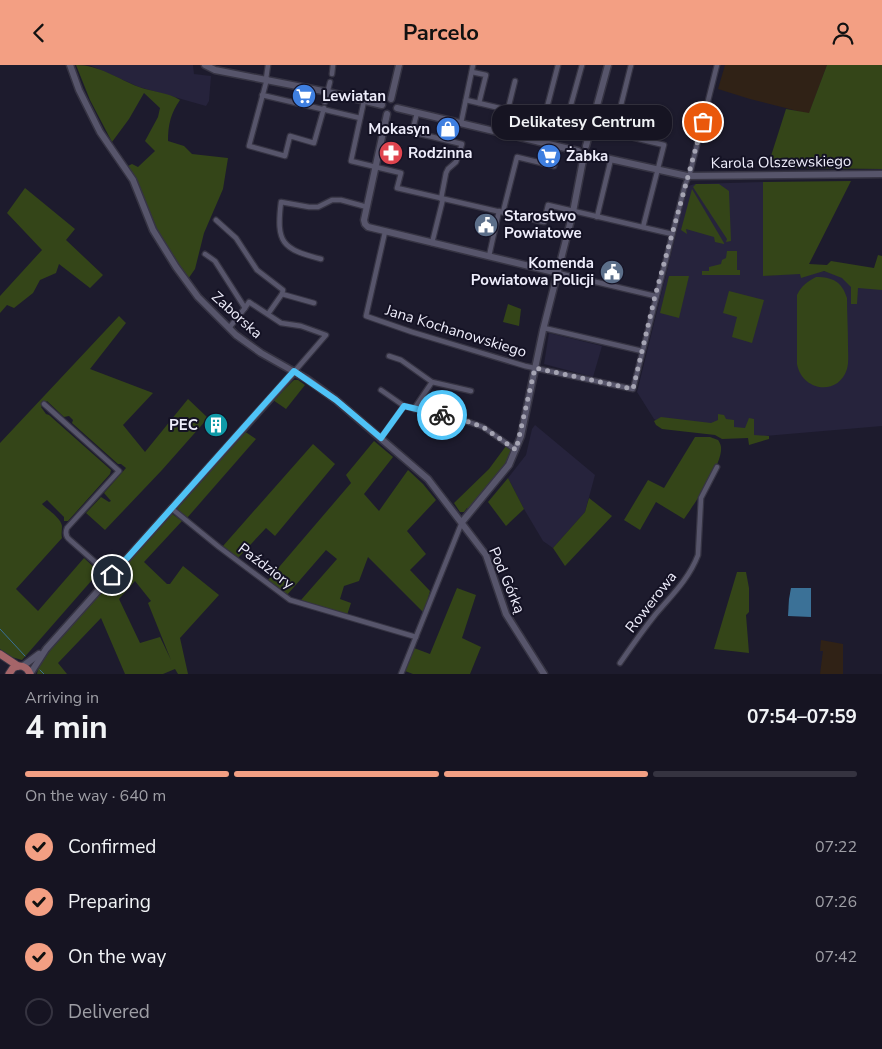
<!DOCTYPE html>
<html lang="en">
<head>
<meta charset="utf-8">
<style>
  :root { --surface:#161422; --page:#1f1d2a; --text:#f1f3f6; --muted:#9e9ea5; --line:#353340; --accent:#f39f83 }
  body { margin:0; font-family:"Nunito Sans",sans-serif; background:var(--page); color:var(--text); height:100vh; display:flex; flex-direction:column; font-size:19px; white-space:nowrap }
  * { box-sizing:border-box; margin:0 }
  p { font-size:16px; color:var(--muted) }
  .icon { flex:none; width:28px; height:28px; fill:none; stroke:currentColor; stroke-width:2; stroke-linecap:round; stroke-linejoin:round }
  .map { position:relative; height:609px; overflow:hidden }
  .drawer { display:flex; flex-direction:column; background:var(--surface); flex:1 }
  .drawer>* { flex:none }
  .pin { position:absolute; display:grid; place-items:center; width:42px; height:42px; color:#fff; margin:-21px; border:2px solid #fff; border-radius:50%; box-shadow:0 1px 5px #0007 }
  .courier { position:absolute; display:grid; place-items:center; width:50px; height:50px; margin:-25px; border:4px solid #4fc3f7; border-radius:50%; background:#fff; color:#222; box-shadow:0 1px 6px #0007 }
  .bubble { position:absolute; height:35px; border-radius:15px; background:var(--surface); box-shadow:0 1px 4px #0004,0 0 0 1px var(--line); font-size:16px; font-weight:700; line-height:35px; text-align:center }
  .headline em { font-style:normal; font-weight:700 }
  .headline div { display:flex; flex-direction:column-reverse }
  .headline { display:flex; align-items:center; justify-content:space-between; height:85px; padding:0 25px }
  h1 { font-size:32px; font-weight:700; line-height:38px }
  .bar { display:grid; grid-template-columns:repeat(4,1fr); gap:8px 5px; align-content:center; height:60px; padding:0 25px }
  .bar i { height:6px; border-radius:4px; background:var(--line) }
  .bar .current { background:var(--accent) }
  .bar p { grid-column:span 4 }
  ol { padding:0 25px; list-style:none }
  li { display:flex; align-items:center; gap:15px; height:55px }
  li p { margin-inline-start:auto }
  li .icon { padding:5px; border-radius:50%; background:var(--accent); color:#111; stroke-width:4 }
  li:last-child { color:var(--muted) }
  li i { width:28px; height:28px; border:2px solid var(--line); border-radius:50% }
  header { display:flex; justify-content:space-between; align-items:center; height:65px; padding:0 25px; background:var(--accent); color:#111; font-size:22px; font-weight:700 }
  .map>svg:first-child { display:block }
</style>
</head>
<body>
<header><svg class="icon" aria-label="back" viewBox="0 0 24 24"><path d="M15 5l-7 7 7 7"/></svg>Parcelo<svg class="icon" aria-label="person" viewBox="0 0 24 24"><circle cx="12" cy="8" r="4"/><path d="M4 21q1-7 8-7t8 7"/></svg></header>
<div class="map">
<svg width="882" height="609" viewBox="0 0 882 609">
  <rect width="100%" height="100%" fill="#1d1b2d"/>
  <g fill="#302216">
    <polygon points="725,0 827,0 809,49 750,34 718,24"/>
    <polygon points="821,575 843,579 843,609 820,609 823,586 820,586"/>
  </g>
  <g fill="#26233c">
    <polygon points="89,0 193,0 194,9 211,11 209,36 206,41 139,22"/>
    <polygon points="763,117 763,211 823,206 855,214 882,225 882,361 754,372 665,360 654,354 637,327 688,121 695,119"/>
    <polygon points="549,268 602,281 593,312 544,299"/>
    <polygon points="535,360 595,410 585,447 553,483 543,476 524,444 508,413 526,390 532,364"/>
  </g>
  <g fill="#344518" fill-rule="evenodd">
    <path d="M76,0C99,0 118,14 139,22C153,27 167,27 180,35C171,48 168,59 168,76L184,81L192,89L228,93L223,124L204,168L195,204L188,214L161,174L138,118L128,101L132,99L138,102L155,86L145,76L158,52L160,43L144,28L129,54L112,77L90,35Z"/>
    <polygon points="827,0 882,0 882,104 796,103 770,94 786,44 809,48"/>
    <polygon points="851,116 809,199 827,200 831,196 874,203 878,190 882,191 882,225 858,223 857,239 851,239 851,222 842,213 824,206 801,213 800,209 763,211 763,117"/>
    <polygon points="696,119 719,119 729,126 731,176 726,177 727,174 693,122"/>
    <polygon points="25,123 75,164 66,175 103,210 90,223 59,199 56,208 40,215 33,228 14,243 7,240 0,248 0,231 42,185 7,148"/>
    <polygon points="692,124 724,178 724,179 715,177 714,172 686,164 687,169 681,165"/>
    <polygon points="727,186 737,186 737,205 740,205 740,210 702,210 702,206 709,206 709,202 721,199 722,195 726,193"/>
    <polygon points="669,211 689,211 679,253 660,248"/>
    <path d="M816,212C833,212 842,217 847,233C847,249 848,265 848,281C848,288 849,297 847,304C838,332 802,326 797,299V230C802,220 807,217 816,212Z"/>
    <polygon points="729,226 764,235 752,278 732,272 737,252 723,248"/>
    <polygon points="508,239 521,244 519,261 503,257"/>
    <path d="M119,251L126,258L90,304L153,328L123,360L145,387L188,334L208,353L162,405L105,465L86,448L101,432L109,437L111,436L104,428L126,403L121,399H118L72,358L73,355L69,351L64,352L47,336L41,342L46,349L49,350L111,405L110,409L68,456H64V452L47,435L42,439C48,445 61,453 62,461C62,465 61,469 62,473L16,524L38,546L84,493L99,507L22,595L8,591L0,584V378Z"/>
    <polygon points="294,315 298,315 305,320 286,344 273,335"/>
    <polygon points="718,349 724,350 726,354 734,355 734,362 745,363 749,353 754,354 754,370 769,371 769,374 749,380 748,373 722,374 715,370 662,364 656,360 654,356 661,352 711,358 718,355"/>
    <polygon points="244,366 256,374 187,453 177,446 178,441"/>
    <path d="M695,372H710L718,375C719,376 721,380 721,382C723,399 694,439 684,454L656,437L640,465L624,455L648,415L664,423Z"/>
    <polygon points="374,376 393,392 364,429 379,446 408,405 423,419 436,435 407,466 426,489 410,505 430,526 424,548 368,492 359,516 344,521 340,534 351,538 347,550 301,535 337,494 326,485 287,530 268,515 351,418 346,410"/>
    <polygon points="313,379 335,399 275,471 266,463 238,493 223,481"/>
    <polygon points="506,381 514,386 507,399 470,445 467,443 464,447 460,447 454,438 489,404"/>
    <polygon points="508,413 524,444 506,461 488,437"/>
    <polygon points="589,433 612,451 565,501 553,483 585,447"/>
    <path d="M171,448L182,456L144,497L167,519H170L183,501L219,530L180,573L188,609H178L175,604L163,609H125L101,553L58,598L67,609H37L39,599L68,563ZM135,516L151,536L148,538L171,595L160,572L140,578L119,534Z"/>
    <polygon points="737,507 746,507 749,523 749,547 746,550 749,588 714,584"/>
    <polygon points="457,523 476,530 462,573 481,582 470,609 413,609 405,606 414,583 430,589"/>
  </g>
  <polygon fill="#3b7197" points="791,523 811,523 811,552 788,551 789,534"/>
  <g fill="none" stroke-linecap="round" stroke-linejoin="round">
    <g stroke="#3b7197" stroke-width="1">
      <polyline points="0,564 25,591"/>
      <polyline points="40,605 44,609"/>
    </g>
    <g stroke="#363443" stroke-width="7">
      <g id="street">
        <polyline points="631,0 614,68 664,80 643,162"/>
        <polyline points="472,7 486,10 479,38"/>
        <polyline points="332,9 333,0"/>
        <polyline points="266,14 268,0"/>
        <polyline points="267,14 249,81 285,91 290,71 314,78 324,43"/>
        <polyline points="262,30 360,53"/>
        <polyline points="466,35 508,45"/>
        <polyline points="364,36 351,96 401,108 397,123 544,157 548,140 672,169"/>
        <polyline points="325,37 330,17"/>
        <polyline points="417,48 412,67 462,79 456,97 448,104 446,108 441,134"/>
        <polyline points="545,50 562,55 567,54 582,0"/>
        <polyline points="461,58 473,0"/>
        <polyline points="502,68 515,16"/>
        <polyline points="538,77 558,0"/>
        <polyline points="503,147 517,92 554,101 559,82"/>
        <polyline points="597,152 611,94"/>
        <polyline points="216,155 236,173 257,205 283,225 282,229 314,238"/>
        <polyline points="385,167 366,251 412,267 525,301 633,324 685,120 690,108 717,0"/>
        <polyline points="432,178 443,134"/>
        <polyline points="205,189 215,196 245,243 249,237 281,258 301,261 326,270 294,307"/>
        <polyline points="489,191 499,146"/>
        <path d="M321,194C282,184 276,178 281,137L309,142H318L332,135H341L367,142"/>
        <polyline points="558,208 655,231"/>
        <polyline points="268,249 282,229"/>
        <polyline points="229,263 245,243"/>
        <polyline points="544,263 642,286"/>
        <polyline points="389,291 401,295 432,317 471,326"/>
        <polyline points="381,325 404,341 469,357 483,362 516,385"/>
        <path d="M44,339L119,406L67,463C65,468 66,472 70,475L111,511"/>
        <polyline points="414,344 432,317"/>
        <polyline points="381,373 404,341"/>
        <polyline points="171,443 219,482 290,535 416,572"/>
        <path d="M620,598C631,582 643,565 655,550C671,531 689,514 698,490L701,433L717,402"/>
        <polyline points="401,609 462,457"/>
      </g>
    </g>
    <g stroke="#363443" stroke-width="9">
      <g id="secondary">
        <polyline points="70,0 79,25 100,67 133,115 153,165 176,202 198,232 236,270 261,288 307,314 336,335 428,414 486,490 506,549 544,609"/>
        <polyline points="205,0 215,5 328,27 382,40"/>
        <polyline points="391,34 399,0"/>
        <polyline points="397,43 578,86"/>
        <polyline points="387,49 364,155 365,159 368,162 558,208"/>
        <polyline points="586,81 608,0"/>
        <polyline points="592,90 687,111 882,109"/>
        <polyline points="462,457 509,400 521,371 543,265 573,147 583,95"/>
        <polyline points="23,601 39,589"/>
        <polyline points="30,609 46,584 294,307"/>
      </g>
    </g>
    <g stroke="#363443" stroke-width="9">
      <g id="primary">
        <polyline points="0,589 18,601"/>
        <path d="M9,609L13,603C20,599 27,601 30,609"/>
      </g>
    </g>
    <use href="#street" stroke="#57556b" stroke-width="4.5"/>
    <use href="#secondary" stroke="#57556b" stroke-width="6"/>
    <use href="#primary" stroke="#a56569" stroke-width="7"/>
  </g>
  <g fill="none" stroke-linecap="round" stroke-linejoin="round">
    <polyline stroke="#a5a4b3" stroke-width="5" stroke-dasharray="0 9" points="442,350 469,357 483,362 516,385 535,303 633,324 655,231 703,57"/>
    <polyline stroke="#4fc3f7" stroke-width="6" points="112,510 294,306 336,335 381,373 404,341 442,350"/>
  </g>
  <defs>
    <g id="supermarket-disc" transform="scale(1.25)"><circle r="9.5" fill="#3f7fe0" stroke="#141224"/><path d="M-6-5.5h2.5l.6 2H6L4.5 2H-2.5L-4.4-4H-6ZM-1.5 3.2a1.3 1.3 0 1 0 .1 0ZM3 3.2a1.3 1.3 0 1 0 .1 0Z" fill="#fff"/></g>
    <g id="shop-disc" transform="scale(1.25)"><circle r="9.5" fill="#3f7fe0" stroke="#141224"/><path d="M-5-2.5h2.3a2.7 3.5 0 0 1 5.4 0H5L5.5 6h-11ZM-1.5-2.5h3a1.5 2.3 0 0 0-3 0Z" fill="#fff"/></g>
    <g id="pharmacy-disc" transform="scale(1.25)"><circle r="9.5" fill="#e0444e" stroke="#141224"/><path d="M-2-6h4v4h4v4h-4v4h-4v-4h-4v-4h4Z" fill="#fff"/></g>
    <g id="civic-disc" transform="scale(1.25)"><circle r="9.5" fill="#5c6f8a" stroke="#141224"/><path d="M-.6-6.5H3V-4.5H.6V-3L4-1V1h2V6H-6V1h2V-1L-.6-3ZM-1.2 2.5V6h2.4V2.5Z" fill="#fff"/></g>
    <g id="building-disc" transform="scale(1.25)"><circle r="9.5" fill="#0f9aa8" stroke="#141224"/><path d="M-4-6H4V6H1V3H-1V6H-4ZM-2.5-4.3h1.7v1.8h-1.7ZM.8-4.3h1.7v1.8H.8ZM-2.5-1h1.7V.8h-1.7ZM.8-1h1.7V.8H.8Z" fill="#fff"/></g>
  </defs>
  <g fill-rule="evenodd">
    <use href="#supermarket-disc" x="304" y="31"/>
    <use href="#shop-disc" x="448" y="64"/>
    <use href="#pharmacy-disc" x="391" y="88"/>
    <use href="#supermarket-disc" x="549" y="91"/>
    <use href="#civic-disc" x="486" y="160"/>
    <use href="#civic-disc" x="612" y="207"/>
    <use href="#building-disc" x="216" y="360"/>
  </g>
  <g text-anchor="middle" stroke-width="4" stroke-linejoin="round" paint-order="stroke">
    <g font-size="15" font-weight="bold" fill="#eeedfb" stroke="#141224" text-anchor="start">
      <text x="322" y="36">Lewiatan</text>
      <text x="430" y="69" text-anchor="end">Mokasyn</text>
      <text x="408" y="93">Rodzinna</text>
      <text x="566" y="96">Żabka</text>
      <text x="504" y="156">Starostwo<tspan x="504" dy="17">Powiatowe</tspan></text>
      <text x="594" y="203" text-anchor="end">Komenda<tspan x="594" dy="17">Powiatowa Policji</tspan></text>
      <text x="198" y="365" text-anchor="end">PEC</text>
    </g>
    <g font-size="15" fill="#eeedfb" stroke="#141224">
      <text transform="translate(781 97) rotate(-1)" y="5">Karola Olszewskiego</text>
      <text transform="translate(237 250) rotate(42)" y="5">Zaborska</text>
      <text transform="translate(456 266) rotate(17)" y="5">Jana Kochanowskiego</text>
      <text transform="translate(266 501) rotate(37)" y="5">Paździory</text>
      <text transform="translate(507 515) rotate(67)" y="5">Pod Górką</text>
      <text transform="translate(651 537) rotate(-52)" y="5">Rowerowa</text>
    </g>
  </g>
</svg>
<div class="pin" style="left:703px;top:57px;background:#ea580c"><svg class="icon" aria-label="bag" viewBox="0 0 24 24"><path d="M5 8h14l-1 12H6zM9 8a3 3 0 0 1 6 0"/></svg></div>
<div class="pin" style="left:112px;top:510px;background:#1f2937"><svg class="icon" aria-label="home" viewBox="0 0 24 24"><path d="M3 11l9-7 9 7M6 9v11h12V9"/></svg></div>
<div class="courier" style="left:442px;top:350px"><svg class="icon" aria-label="bike" viewBox="0 0 24 24"><circle cx="6" cy="16" r="4"/><circle cx="18" cy="16" r="4"/><path d="M6 16l4-8h5l3 8M10 8l3 8H6M13 5h3"/></svg></div>
<div class="bubble" style="left:492px;top:40px;width:180px">Delikatesy Centrum</div>
</div>
<section class="drawer">
<div class="headline"><div><h1>4 min</h1><p>Arriving in</p></div><em>07:54–07:59</em></div>
<div class="bar"><i class="current"></i><i class="current"></i><i class="current"></i><i></i><p>On the way · 640 m</p></div>
<ol>
<li><svg class="icon" aria-label="check" viewBox="0 0 24 24"><path d="M5 12l5 5 9-10"/></svg>Confirmed<p>07:22</p></li>
<li><svg class="icon" aria-label="check" viewBox="0 0 24 24"><path d="M5 12l5 5 9-10"/></svg>Preparing<p>07:26</p></li>
<li><svg class="icon" aria-label="check" viewBox="0 0 24 24"><path d="M5 12l5 5 9-10"/></svg>On the way<p>07:42</p></li>
<li><i></i>Delivered</li>
</ol>
</section>
</body>
</html>
